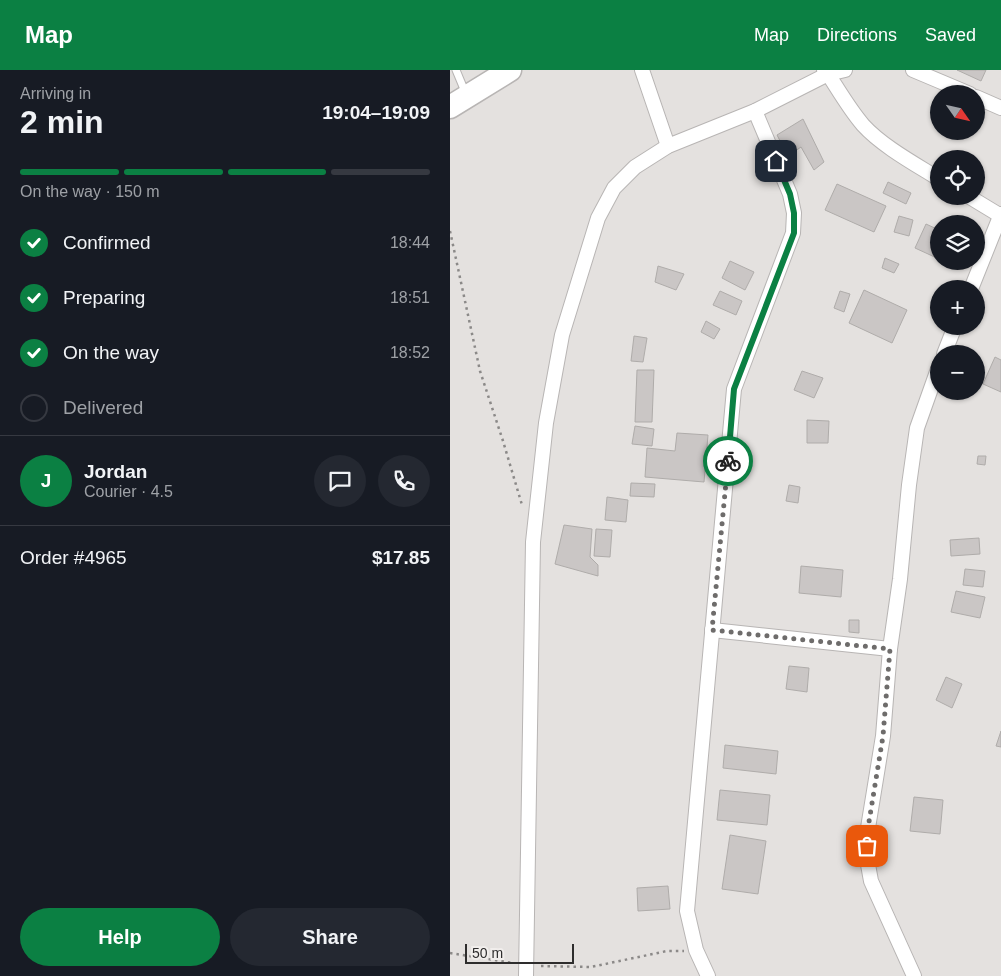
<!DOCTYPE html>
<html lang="en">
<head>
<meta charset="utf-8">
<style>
  :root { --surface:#171b24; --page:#242831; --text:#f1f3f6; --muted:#9ea1a6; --line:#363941; --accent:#0b8043 }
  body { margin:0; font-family:Helvetica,sans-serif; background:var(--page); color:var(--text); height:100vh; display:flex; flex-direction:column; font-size:19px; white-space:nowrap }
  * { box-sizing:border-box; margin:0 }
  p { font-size:16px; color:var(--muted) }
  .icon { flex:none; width:28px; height:28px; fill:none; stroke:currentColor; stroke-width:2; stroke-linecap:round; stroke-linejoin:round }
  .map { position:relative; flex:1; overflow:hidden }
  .details { display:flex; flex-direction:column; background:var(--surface); width:450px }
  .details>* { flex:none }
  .needle { width:32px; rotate:124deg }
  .buttons { position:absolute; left:480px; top:15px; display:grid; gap:10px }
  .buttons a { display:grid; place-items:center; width:55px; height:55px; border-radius:50%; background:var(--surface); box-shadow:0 1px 4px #0004; font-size:25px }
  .scale { position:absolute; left:15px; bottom:12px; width:109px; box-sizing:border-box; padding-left:5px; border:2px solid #2e2d2d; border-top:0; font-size:14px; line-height:18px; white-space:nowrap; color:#2e2d2d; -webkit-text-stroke:4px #f1eeec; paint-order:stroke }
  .pin { position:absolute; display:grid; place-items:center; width:42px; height:42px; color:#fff; margin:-21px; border-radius:10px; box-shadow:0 2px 8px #0006 }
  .courier { position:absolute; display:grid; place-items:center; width:50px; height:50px; margin:-25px; border:4px solid #0b8043; border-radius:50%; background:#fff; color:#222; box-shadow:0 1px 6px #0007 }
  .summary em { font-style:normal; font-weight:800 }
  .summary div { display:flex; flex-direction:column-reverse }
  .summary { display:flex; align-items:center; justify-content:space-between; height:85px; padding:0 20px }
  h1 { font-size:32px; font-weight:800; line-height:38px }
  .bar { display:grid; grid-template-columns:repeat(4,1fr); gap:8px 5px; align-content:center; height:60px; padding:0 20px }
  .bar i { height:6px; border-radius:4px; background:var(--line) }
  .bar .selected { background:var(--accent) }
  .bar p { grid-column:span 4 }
  .line { display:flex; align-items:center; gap:12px; padding:0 20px; border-top:1px solid var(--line) }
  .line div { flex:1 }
  .round { display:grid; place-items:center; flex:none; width:52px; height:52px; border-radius:26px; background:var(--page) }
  ol { padding:0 20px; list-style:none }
  li { display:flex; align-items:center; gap:15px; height:55px }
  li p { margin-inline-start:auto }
  li .icon { padding:5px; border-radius:50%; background:var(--accent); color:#fff; stroke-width:4 }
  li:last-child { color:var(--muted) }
  li i { width:28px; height:28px; border:2px solid var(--line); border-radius:50% }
  .action { display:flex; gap:10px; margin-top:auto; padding:10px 20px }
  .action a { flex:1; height:58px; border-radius:30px; background:var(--accent); color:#fff; font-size:20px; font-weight:800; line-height:58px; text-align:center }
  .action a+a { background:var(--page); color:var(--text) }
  header { display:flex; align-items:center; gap:30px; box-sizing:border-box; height:70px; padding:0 25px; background:var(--accent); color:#fff }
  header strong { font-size:24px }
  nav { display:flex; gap:28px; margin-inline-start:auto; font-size:18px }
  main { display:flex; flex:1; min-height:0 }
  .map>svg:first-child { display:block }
</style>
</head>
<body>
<header>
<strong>Map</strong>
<nav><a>Map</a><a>Directions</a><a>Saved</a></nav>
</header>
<main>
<section class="details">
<div class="summary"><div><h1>2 min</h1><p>Arriving in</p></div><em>19:04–19:09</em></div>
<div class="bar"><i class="selected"></i><i class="selected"></i><i class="selected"></i><i></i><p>On the way · 150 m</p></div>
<ol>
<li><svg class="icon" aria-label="check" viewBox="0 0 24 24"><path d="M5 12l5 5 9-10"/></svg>Confirmed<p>18:44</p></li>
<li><svg class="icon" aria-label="check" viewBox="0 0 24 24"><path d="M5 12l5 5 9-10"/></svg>Preparing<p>18:51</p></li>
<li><svg class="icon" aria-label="check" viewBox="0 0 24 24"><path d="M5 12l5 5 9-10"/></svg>On the way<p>18:52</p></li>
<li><i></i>Delivered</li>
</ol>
<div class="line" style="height:90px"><b class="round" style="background:var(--accent);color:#fff">J</b><div><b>Jordan</b><p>Courier · 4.5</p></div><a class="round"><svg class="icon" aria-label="chat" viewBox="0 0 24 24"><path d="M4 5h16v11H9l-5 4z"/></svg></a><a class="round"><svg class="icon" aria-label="phone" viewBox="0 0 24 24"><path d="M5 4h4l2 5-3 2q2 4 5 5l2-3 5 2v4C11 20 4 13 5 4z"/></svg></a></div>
<div class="line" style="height:65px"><div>Order #4965</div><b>$17.85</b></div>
<div class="action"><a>Help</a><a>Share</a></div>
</section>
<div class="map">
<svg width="551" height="906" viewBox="0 0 551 906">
  <rect width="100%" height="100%" fill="#e4e1df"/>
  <g fill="#cac6c5" stroke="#afacaa">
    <polygon points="507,0 536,0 531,11"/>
    <polygon points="353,49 374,92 364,100 351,77 338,86 327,65"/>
    <polygon points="438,112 461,123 456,134 433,123"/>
    <polygon points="387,114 436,136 424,162 375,140"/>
    <polygon points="449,146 463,150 459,166 444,162"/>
    <polygon points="476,154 489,160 489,189 465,178"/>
    <polygon points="435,188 449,194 444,203 432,198"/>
    <polygon points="280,191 304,202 295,220 272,208"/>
    <polygon points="208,196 234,204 226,220 205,212"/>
    <polygon points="414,220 457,240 442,273 399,253"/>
    <polygon points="270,221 292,231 286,245 263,235"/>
    <polygon points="390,221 400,224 394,242 384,238"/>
    <polygon points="256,251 270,259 264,269 251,262"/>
    <polygon points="184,266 197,268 193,292 181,291"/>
    <polygon points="545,287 551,290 551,322 533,314"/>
    <polygon points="187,300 204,300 202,352 185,352"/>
    <polygon points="352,301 373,308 364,328 344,320"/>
    <polygon points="357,350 379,351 378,373 357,373"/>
    <polygon points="185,356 204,359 202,376 182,374"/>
    <polygon points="227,363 258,365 254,412 195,407 197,378 225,381"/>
    <polygon points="528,386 536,386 535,395 527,394"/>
    <polygon points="181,413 205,414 204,427 180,426"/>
    <polygon points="339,415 350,417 348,433 336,431"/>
    <polygon points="157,427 178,430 176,452 155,450"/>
    <polygon points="114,455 142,459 140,487 148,495 148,506 105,494"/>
    <polygon points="146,459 162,460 160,487 144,486"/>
    <polygon points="529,468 530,484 501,486 500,470"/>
    <polygon points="351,496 393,500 391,527 349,523"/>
    <polygon points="515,499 535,501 533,517 513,515"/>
    <polygon points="506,521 535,527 530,548 501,542"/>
    <polygon points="399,550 409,550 409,563 399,562"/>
    <polygon points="339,596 359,598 357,622 336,619"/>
    <polygon points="496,607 512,614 502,638 486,630"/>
    <polygon points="551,661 551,677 546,676"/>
    <polygon points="275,675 328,681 326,704 273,698"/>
    <polygon points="270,720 320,725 317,755 267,750"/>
    <polygon points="464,727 493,730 490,764 460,761"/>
    <polygon points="280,765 316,771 308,824 272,819"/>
    <polygon points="218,816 220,839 188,841 187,818"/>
  </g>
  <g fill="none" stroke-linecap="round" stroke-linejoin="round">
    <g stroke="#b8b5b4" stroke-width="9">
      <polyline id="service" points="6,0 16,24"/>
    </g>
    <g stroke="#b8b5b4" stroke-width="16">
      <g id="minor">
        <polyline points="192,0 218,76"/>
        <path d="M374,0L378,4C389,21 400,40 413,55C432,76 465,94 489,109"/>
        <polyline points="463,0 520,24"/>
        <polyline points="526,27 551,38"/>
        <polyline points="518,126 551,146"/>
        <polyline points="521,219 551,144"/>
        <polyline points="494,284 505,256"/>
        <polyline points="262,560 440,579"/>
        <polyline points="76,906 83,472 96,353 112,265 148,148 164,118 185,97 218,76 305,41 378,4 395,0"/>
        <polyline points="258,906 246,880 237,841 284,319 343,163 344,143 340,124 305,41"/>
        <polyline points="464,906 421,811 417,789 417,764 433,666 440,579 450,509 459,415 467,358 489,296"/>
      </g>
    </g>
    <g stroke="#b8b5b4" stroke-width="25">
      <polyline id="primary" points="0,37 60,0"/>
    </g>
    <g stroke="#8b8988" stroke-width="2.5" stroke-dasharray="2.5 4" stroke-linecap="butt">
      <polyline points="0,161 30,301 53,371 72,435"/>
      <polyline points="0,883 63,893"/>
      <polyline points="91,896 141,897 217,881 234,881"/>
    </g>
    <use href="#service" stroke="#fff" stroke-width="7"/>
    <use href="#minor" stroke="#fff" stroke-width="14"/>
    <use href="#primary" stroke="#fff" stroke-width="22"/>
  </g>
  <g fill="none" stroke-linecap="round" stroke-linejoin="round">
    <polyline stroke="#6e6c6b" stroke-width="5" stroke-dasharray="0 9" points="278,391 262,560 440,579 433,666 417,764 417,776"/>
    <polyline stroke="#0b8043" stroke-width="6" points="278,391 284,319 344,163 344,143 340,124 326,91"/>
  </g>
</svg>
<div class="buttons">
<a><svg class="needle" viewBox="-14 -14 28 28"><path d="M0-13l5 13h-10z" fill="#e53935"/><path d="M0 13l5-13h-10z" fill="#9ea1a6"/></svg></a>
<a><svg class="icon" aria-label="locate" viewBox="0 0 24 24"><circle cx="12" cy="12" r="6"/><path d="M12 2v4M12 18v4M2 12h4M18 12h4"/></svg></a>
<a><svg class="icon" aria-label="layers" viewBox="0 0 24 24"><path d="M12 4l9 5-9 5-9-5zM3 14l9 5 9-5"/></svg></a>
<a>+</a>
<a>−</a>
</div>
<div class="scale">50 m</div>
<div class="pin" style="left:417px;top:776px;background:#ea580c"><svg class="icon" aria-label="bag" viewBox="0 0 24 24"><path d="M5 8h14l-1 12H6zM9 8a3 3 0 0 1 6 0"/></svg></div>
<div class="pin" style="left:326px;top:91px;background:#1f2937"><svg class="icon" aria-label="home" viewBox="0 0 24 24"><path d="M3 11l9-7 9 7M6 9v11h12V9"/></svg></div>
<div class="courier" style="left:278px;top:391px"><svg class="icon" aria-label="bike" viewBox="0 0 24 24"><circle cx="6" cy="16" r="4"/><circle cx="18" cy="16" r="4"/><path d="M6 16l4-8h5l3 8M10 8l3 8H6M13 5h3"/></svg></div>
</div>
</main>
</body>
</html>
